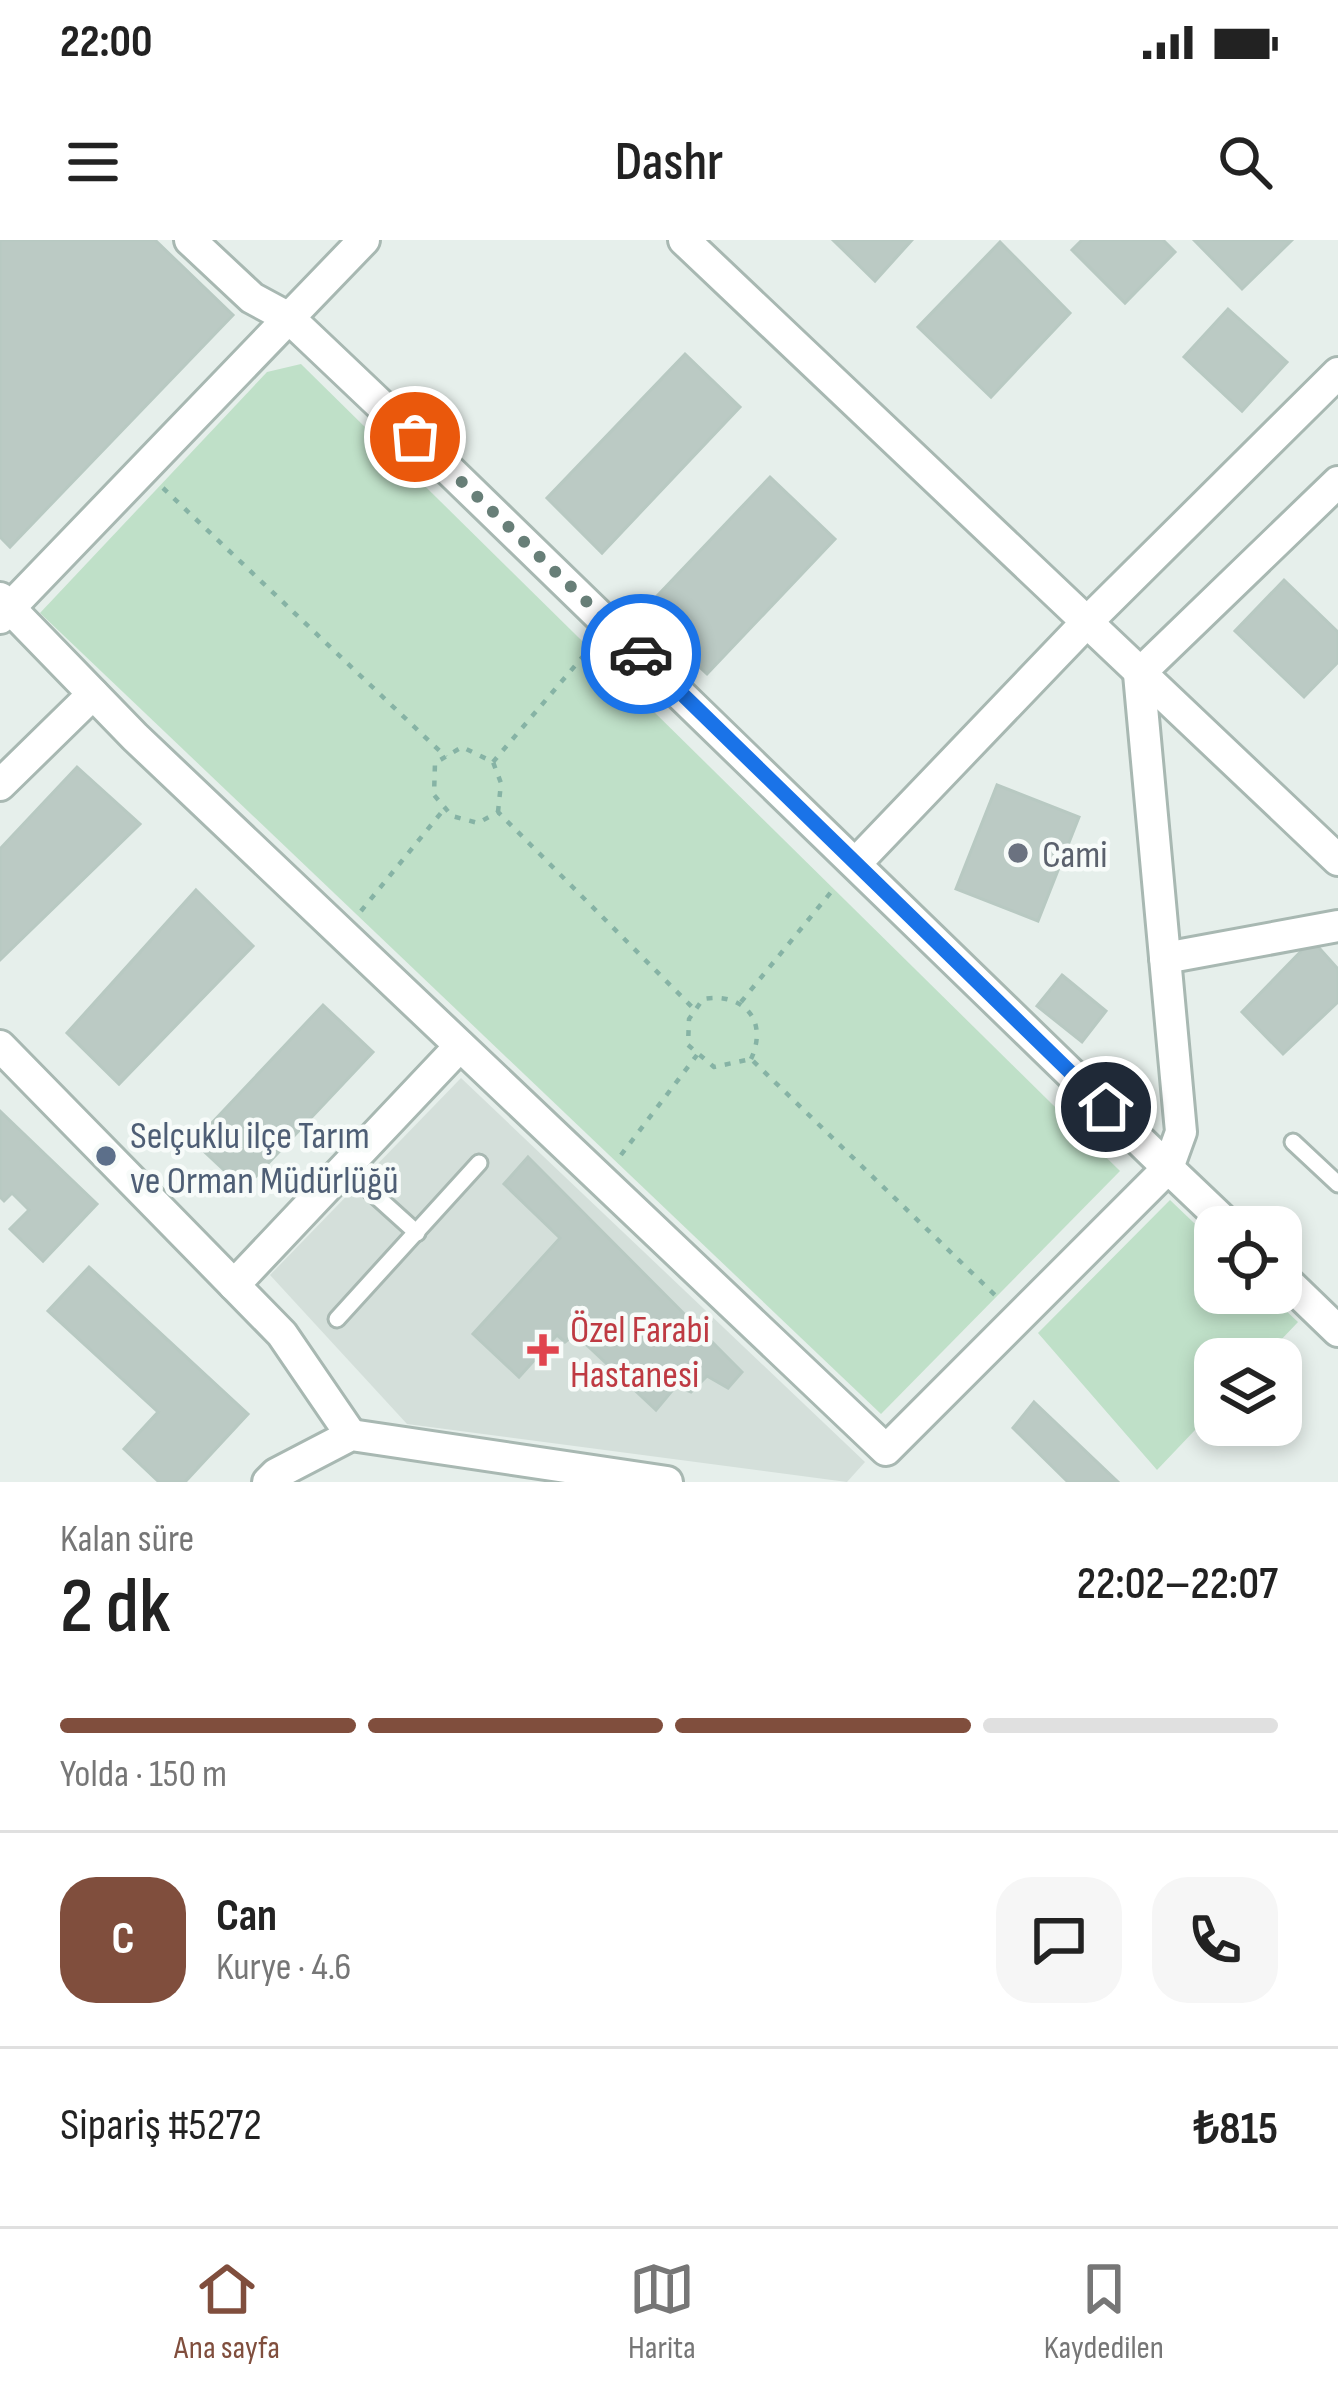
<!DOCTYPE html>
<html lang="tr">
<head>
<meta charset="utf-8">
<style>
  :root { --surface:#fff; --page:#f6f6f6; --text:#222; --muted:#767676; --line:#e0e0e0; --accent:#804e3d }
  body { margin:0; font-family:"Sofia Sans Condensed",sans-serif; background:var(--page); color:var(--text); height:100vh; display:flex; flex-direction:column; font-size:45px; white-space:nowrap }
  * { box-sizing:border-box; margin:0 }
  p { font-size:39px; color:var(--muted) }
  .icon { flex:none; width:66px; height:66px; fill:none; stroke:currentColor; stroke-width:2; stroke-linecap:round; stroke-linejoin:round }
  .map { position:relative; height:1242px; overflow:hidden }
  .side { display:flex; flex-direction:column; background:var(--surface); flex:1 }
  .side>* { flex:none }
  .fabs { position:absolute; left:1194px; top:966px; display:grid; gap:24px }
  .fabs a { display:grid; place-items:center; width:108px; height:108px; border-radius:24px; background:var(--surface); box-shadow:0 6px 18px #0003; font-size:60px }
  .pin { position:absolute; display:grid; place-items:center; width:102px; height:102px; color:#fff; margin:-51px; border:6px solid #fff; border-radius:50%; box-shadow:0 3px 12px #0007 }
  .courier { position:absolute; display:grid; place-items:center; width:120px; height:120px; margin:-60px; border:9px solid #1a73e8; border-radius:50%; background:#fff; color:#222; box-shadow:0 3px 15px #0007 }
  .overview em { font-style:normal; font-weight:600 }
  .overview div { display:flex; flex-direction:column-reverse }
  .overview { display:flex; align-items:center; justify-content:space-between; height:204px; padding:0 60px }
  h1 { font-size:78px; font-weight:600; line-height:90px }
  .bar { display:grid; grid-template-columns:repeat(4,1fr); gap:18px 12px; align-content:center; height:144px; padding:0 60px }
  .bar i { height:15px; border-radius:9px; background:var(--line) }
  .bar .current { background:var(--accent) }
  .bar p { grid-column:span 4 }
  .line { display:flex; align-items:center; gap:30px; padding:0 60px; border-top:3px solid var(--line) }
  .line div { flex:1 }
  .round { display:grid; place-items:center; flex:none; width:126px; height:126px; border-radius:36px; background:var(--page) }
  .status { display:flex; justify-content:space-between; align-items:center; height:84px; padding:0 60px; background:var(--surface); direction:ltr }
  .status svg { height:33px; fill:currentColor }
  header { display:flex; justify-content:space-between; align-items:center; height:156px; padding:0 60px; background:var(--surface); font-size:54px; font-weight:600 }
  .menu { display:flex; justify-content:space-around; align-items:center; height:168px; border-top:3px solid var(--line); background:var(--surface); font-size:33px; color:var(--muted) }
  .menu a { display:grid; justify-items:center; gap:6px }
  .menu .current { color:var(--accent) }
  .map>svg:first-child { display:block }
</style>
</head>
<body>
<div class="status"><b>22:00</b><svg viewBox="0 0 49 12"><path d="M0 12V9h3v3zM5 12V6h3v6zM10 12V3h3v9zM15 12V0h3v12zM26 1h20v11H26zM47 4h2v5h-2z"/></svg></div>
<header><svg class="icon" aria-label="menu" viewBox="0 0 24 24"><path d="M4 6h16M4 12h16M4 18h16"/></svg>Dashr<svg class="icon" aria-label="search" viewBox="0 0 24 24"><circle cx="10" cy="10" r="6"/><path d="M15 15l6 6"/></svg></header>
<div class="map">
<svg width="1338" height="1242" viewBox="0 0 1338 1242">
  <rect width="100%" height="100%" fill="#e6efeb"/>
  <polygon fill="#d4dfda" points="461,838 865,1222 847,1242 407,1184 270,1035"/>
  <g fill="#bfe0c8">
    <polygon points="301,124 1120,931 881,1174 40,373 267,132"/>
    <polygon points="1170,960 1215,1003 1215,1053 1267,1053 1298,1082 1263,1119 1215,1119 1215,1169 1157,1230 1038,1093"/>
  </g>
  <g fill="#bbcac4" stroke="#b8c9c2" stroke-width="3">
    <polygon points="0,0 155,0 233,75 10,307 0,297"/>
    <polygon points="833,0 912,0 875,41"/>
    <polygon points="1082,0 1163,0 1175,12 1125,63 1072,10"/>
    <polygon points="1194,0 1292,0 1242,49"/>
    <polygon points="1000,2 1070,73 991,157 918,87"/>
    <polygon points="1228,69 1287,122 1242,171 1184,117"/>
    <polygon points="685,114 740,167 602,313 547,258"/>
    <polygon points="770,237 835,299 707,434 641,373"/>
    <polygon points="1284,340 1338,392 1338,422 1304,457 1235,391"/>
    <polygon points="77,527 140,584 0,720 0,609"/>
    <polygon points="997,545 1079,577 1038,681 956,649"/>
    <polygon points="196,650 253,706 119,844 67,793"/>
    <polygon points="1312,700 1338,729 1338,762 1283,814 1242,772"/>
    <polygon points="1062,735 1106,771 1082,802 1037,766"/>
    <polygon points="323,765 373,812 244,949 194,902"/>
    <polygon points="0,871 97,964 43,1021 10,989 29,970 12,953 4,961 0,957"/>
    <polygon points="528,917 742,1132 728,1148 707,1136 691,1152 676,1146 656,1170 575,1094 565,1102 557,1095 519,1137 473,1094 560,998 504,944"/>
    <polygon points="89,1027 248,1174 185,1242 159,1242 124,1209 158,1172 48,1071"/>
    <polygon points="1034,1162 1118,1242 1068,1242 1013,1188"/>
  </g>
  <g fill="none" stroke-linecap="round" stroke-linejoin="round">
    <g stroke="#a8b8b2" stroke-width="21">
      <g id="lane">
        <polyline points="1293,902 1338,944"/>
        <polyline points="345,928 417,993"/>
        <polyline points="337,1079 479,923"/>
      </g>
    </g>
    <g stroke="#a8b8b2" stroke-width="36">
      <g id="street">
        <polyline points="190,0 252,58 289,78 446,227 1168,928 1181,892 1139,434 1338,242"/>
        <polyline points="684,0 1338,620"/>
        <polyline points="0,358 135,497 886,1210 1168,928 1230,987"/>
        <polyline points="0,378 364,0"/>
        <polyline points="0,545 93,454"/>
        <polyline points="857,622 1085,384 1338,133"/>
        <polyline points="1165,718 1338,686"/>
        <polyline points="0,806 282,1094 351,1195"/>
        <polyline points="1281,1036 1338,1091"/>
        <polyline points="234,1045 460,806"/>
        <polyline points="268,1242 276,1234 351,1195 667,1242"/>
      </g>
    </g>
    <g stroke="#86b3a5" stroke-width="4.5" stroke-dasharray="6 9" stroke-linecap="butt">
      <polyline points="163,248 446,517"/>
      <polyline points="493,522 591,407"/>
      <polyline points="498,572 501,543 493,522 462,507 435,523 434,555 452,576 478,583 498,572 695,770"/>
      <polyline points="361,671 445,568"/>
      <polyline points="741,762 836,646"/>
      <path d="M751,819C769,780 743,752 703,759L689,779L688,805L714,827L751,819L997,1057"/>
      <polyline points="621,915 697,815"/>
    </g>
    <use href="#lane" stroke="#fff" stroke-width="15"/>
    <use href="#street" stroke="#fff" stroke-width="30"/>
  </g>
  <g fill="none" stroke-linecap="round" stroke-linejoin="round">
    <polyline stroke="#687f78" stroke-width="12" stroke-dasharray="0 21.6" points="415,197 641,414"/>
    <polyline stroke="#1a73e8" stroke-width="15" points="641,414 1106,867"/>
  </g>
  <circle fill="#6b7280" stroke="#f7fbf9" stroke-width="4.5" cx="1018" cy="613" r="12"/>
  <circle fill="#5c6f8a" stroke="#f7fbf9" stroke-width="4.5" cx="106" cy="916" r="12"/>
  <path fill="#e0444e" stroke="#f7fbf9" stroke-width="4.5" d="M537 1092h12v12h12v12h-12v12h-12v-12h-12v-12h12z"/>
  <g text-anchor="middle" stroke-width="9" stroke-linejoin="round" paint-order="stroke">
    <g font-size="39" fill="#5b616d" stroke="#f7fbf9" text-anchor="start">
      <text x="1042" y="627">Cami</text>
    </g>
    <g font-size="39" fill="#4e5e75" stroke="#f7fbf9" text-anchor="start">
      <text x="130" y="908">Selçuklu ilçe Tarım<tspan x="130" dy="45">ve Orman Müdürlüğü</tspan></text>
    </g>
    <g font-size="39" fill="#be3a42" stroke="#f7fbf9" text-anchor="start">
      <text x="570" y="1102">Özel Farabi<tspan x="570" dy="45">Hastanesi</tspan></text>
    </g>
  </g>
</svg>
<div class="fabs">
<a><svg class="icon" aria-label="locate" viewBox="0 0 24 24"><circle cx="12" cy="12" r="6"/><path d="M12 2v4M12 18v4M2 12h4M18 12h4"/></svg></a>
<a><svg class="icon" aria-label="layers" viewBox="0 0 24 24"><path d="M12 4l9 5-9 5-9-5zM3 14l9 5 9-5"/></svg></a>
</div>
<div class="pin" style="left:415px;top:197px;background:#ea580c"><svg class="icon" aria-label="bag" viewBox="0 0 24 24"><path d="M5 8h14l-1 12H6zM9 8a3 3 0 0 1 6 0"/></svg></div>
<div class="pin" style="left:1106px;top:867px;background:#1f2937"><svg class="icon" aria-label="home" viewBox="0 0 24 24"><path d="M3 11l9-7 9 7M6 9v11h12V9"/></svg></div>
<div class="courier" style="left:641px;top:414px"><svg class="icon" aria-label="car" viewBox="0 0 24 24"><path d="M5 17H2v-5l4-1 3-4h7l3 4 3 1v5h-3M9 17h6M6 11h13"/><circle cx="7" cy="17" r="2"/><circle cx="17" cy="17" r="2"/></svg></div>
</div>
<section class="side">
<div class="overview"><div><h1>2 dk</h1><p>Kalan süre</p></div><em>22:02–22:07</em></div>
<div class="bar"><i class="current"></i><i class="current"></i><i class="current"></i><i></i><p>Yolda · 150 m</p></div>
<div class="line" style="height:216px"><b class="round" style="background:var(--accent);color:#fff">C</b><div><b>Can</b><p>Kurye · 4.6</p></div><a class="round"><svg class="icon" aria-label="chat" viewBox="0 0 24 24"><path d="M4 5h16v11H9l-5 4z"/></svg></a><a class="round"><svg class="icon" aria-label="phone" viewBox="0 0 24 24"><path d="M5 4h4l2 5-3 2q2 4 5 5l2-3 5 2v4C11 20 4 13 5 4z"/></svg></a></div>
<div class="line" style="height:156px"><div>Sipariş #5272</div><b>₺815</b></div>
</section>
<nav class="menu">
<a class="current"><svg class="icon" aria-label="home" viewBox="0 0 24 24"><path d="M3 11l9-7 9 7M6 9v11h12V9"/></svg>Ana sayfa</a>
<a><svg class="icon" aria-label="map" viewBox="0 0 24 24"><path d="M3 6l6-2 6 2 6-2v14l-6 2-6-2-6 2zM9 4v14M15 6v14"/></svg>Harita</a>
<a><svg class="icon" aria-label="saved" viewBox="0 0 24 24"><path d="M7 4h10v16l-5-4-5 4z"/></svg>Kaydedilen</a>
</nav>
</body>
</html>
